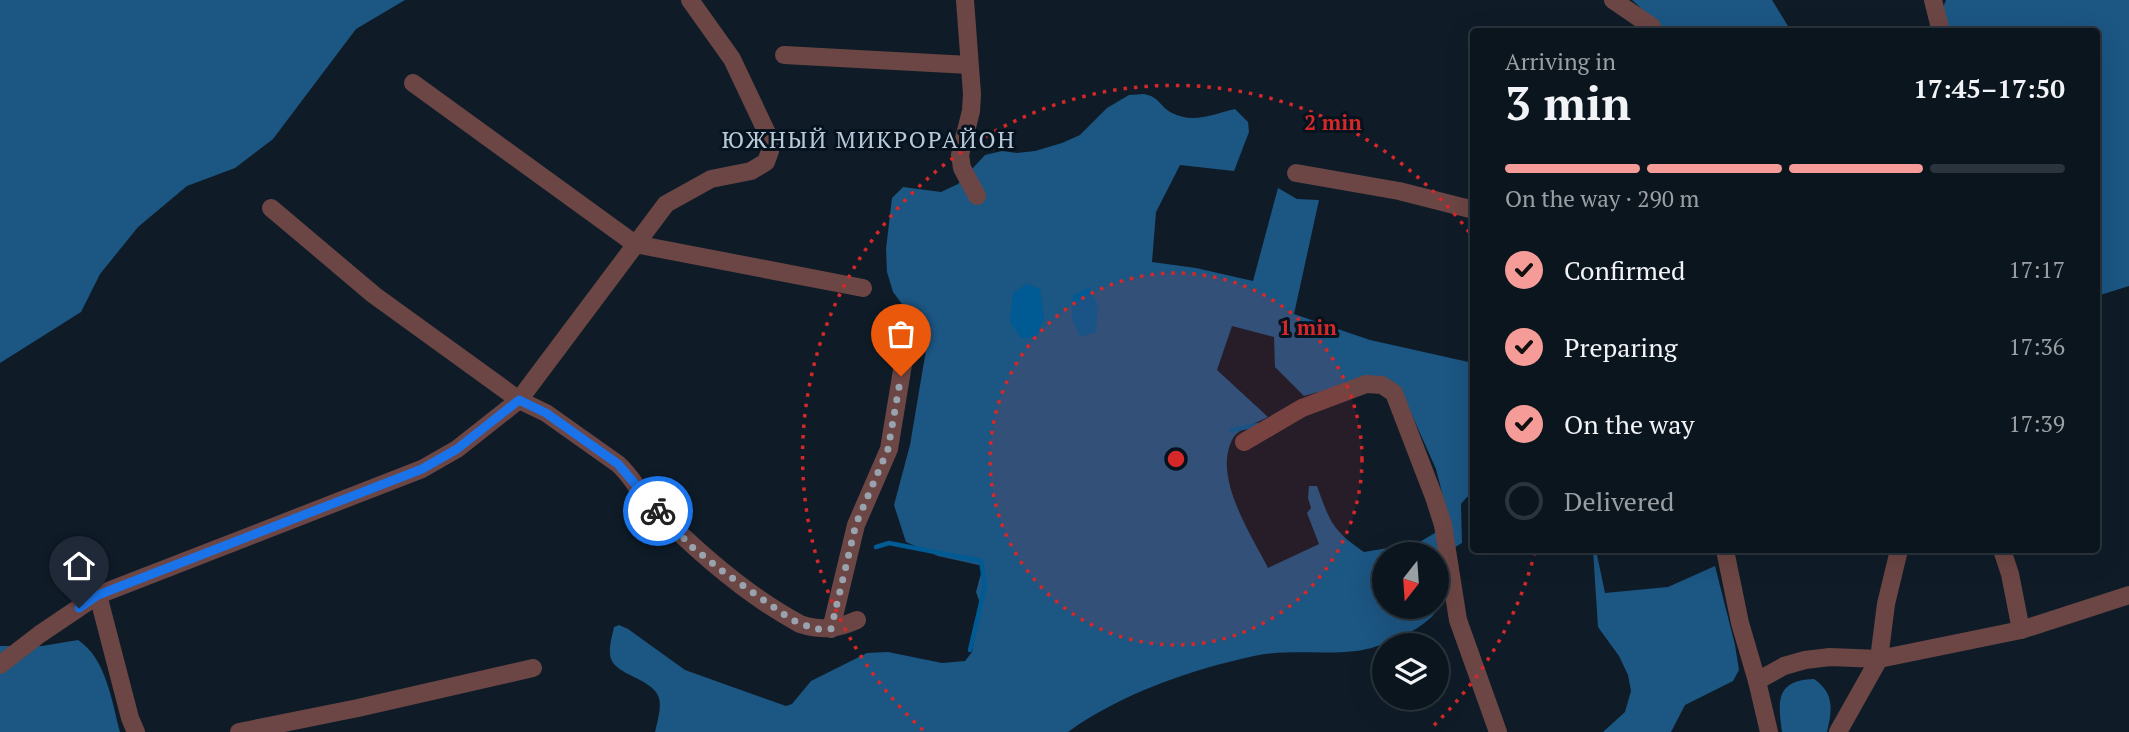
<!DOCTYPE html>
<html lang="en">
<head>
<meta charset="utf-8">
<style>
  :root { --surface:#0b151e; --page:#19222b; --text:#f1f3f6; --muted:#9a9fa4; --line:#2b343c; --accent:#f59b98 }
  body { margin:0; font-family:"PT Serif",serif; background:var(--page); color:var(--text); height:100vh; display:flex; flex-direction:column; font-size:26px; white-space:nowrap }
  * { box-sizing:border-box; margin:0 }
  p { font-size:23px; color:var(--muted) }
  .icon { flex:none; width:38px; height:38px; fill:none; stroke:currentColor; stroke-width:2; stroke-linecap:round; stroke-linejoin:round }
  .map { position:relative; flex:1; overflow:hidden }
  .panel { position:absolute; left:1470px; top:28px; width:630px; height:525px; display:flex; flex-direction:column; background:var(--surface); border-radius:7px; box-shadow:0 7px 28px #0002,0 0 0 2px var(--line) }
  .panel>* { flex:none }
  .needle { width:46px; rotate:197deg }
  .controls { position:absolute; left:1372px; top:542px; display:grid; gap:14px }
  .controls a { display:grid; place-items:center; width:77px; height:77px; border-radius:50%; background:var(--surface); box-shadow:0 7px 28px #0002,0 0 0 2px var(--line); font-size:35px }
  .pin { position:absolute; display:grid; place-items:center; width:60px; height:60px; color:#fff; margin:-72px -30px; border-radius:50% 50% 50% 0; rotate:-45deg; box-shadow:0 0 7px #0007 }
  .pin .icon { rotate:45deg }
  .courier { position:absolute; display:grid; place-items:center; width:70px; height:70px; margin:-35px; border:5px solid #1a73e8; border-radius:50%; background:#fff; color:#222; box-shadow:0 2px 9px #0007 }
  .summary em { font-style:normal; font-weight:800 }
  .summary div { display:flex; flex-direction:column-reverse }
  .summary { display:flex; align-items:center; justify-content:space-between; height:119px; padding:0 35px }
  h1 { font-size:46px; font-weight:800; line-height:52px }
  .bar { display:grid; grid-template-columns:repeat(4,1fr); gap:10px 7px; align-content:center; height:84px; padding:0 35px }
  .bar i { height:9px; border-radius:5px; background:var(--line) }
  .bar .current { background:var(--accent) }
  .bar p { grid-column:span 4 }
  ol { padding:0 35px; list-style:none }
  li { display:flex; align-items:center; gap:21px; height:77px }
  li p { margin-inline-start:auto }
  li .icon { padding:7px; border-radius:50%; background:var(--accent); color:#111; stroke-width:4 }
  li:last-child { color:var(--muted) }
  li i { width:38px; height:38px; border:4px solid var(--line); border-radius:50% }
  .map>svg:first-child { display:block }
</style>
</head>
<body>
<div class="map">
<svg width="2129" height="732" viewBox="0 0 2129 732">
  <rect width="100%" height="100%" fill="#0f1c28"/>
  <g fill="#1c5683" fill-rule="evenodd">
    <polygon points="0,0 405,0 356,29 273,139 235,168 187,186 138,227 100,274 81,312 0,363"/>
    <polygon points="1632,0 1772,0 1791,31 1666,31"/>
    <path d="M1946,0H2129V286L2097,296L2096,32L1948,31C1945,22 1941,9 1946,0Z"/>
    <path d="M1144,94C1160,97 1160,107 1172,113C1193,124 1214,114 1235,109L1248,122L1249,132L1234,171L1180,165L1156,212L1152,262L1196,268L1253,281L1278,188L1297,199L1319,200L1294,314L1370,340L1473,363V496L1467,497L1461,504L1462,543L1437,558V555H1384V607H1437V571C1438,580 1442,594 1440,603C1435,627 1378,649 1356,651C1322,655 1287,649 1254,656C1190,670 1122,693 1068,732H655C664,696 663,691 630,675C624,672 615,667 612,661C607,652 612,637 614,627L619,625L628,629L685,670L786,706L792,704L811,681L867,653L888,652L942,663L965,661L972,652L981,606L976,592L983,566L938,556L906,542L894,505L910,445L927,344L917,324L893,292L887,272L886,249L892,198L903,187L941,192L958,184L985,155L1002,151L1017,153L1035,151L1062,143L1080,135L1107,108L1129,95ZM1232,326L1274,337L1275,367L1304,396L1373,377L1407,404L1436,469L1448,516L1445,527L1418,543L1364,552C1332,530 1330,522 1317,486H1309L1308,498L1311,508L1307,513L1319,544L1268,568C1251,534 1213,478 1232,440C1238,428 1257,423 1268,417L1217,370Z"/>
    <polygon points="1593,550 1596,550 1605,593 1668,587 1715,566 1735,645 1739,670 1733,681 1685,705 1671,732 1603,732 1625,712 1631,691 1628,675 1619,656 1598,627"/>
    <path d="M78,640C106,658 112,702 120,732H0V646H42Z"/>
    <path d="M1814,679C1835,693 1832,711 1827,732H1782C1778,702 1775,680 1814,679Z"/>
  </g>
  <g fill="#005a93">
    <polygon points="1027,284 1040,289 1044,318 1036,338 1021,338 1010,322 1013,293"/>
    <polygon points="1089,288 1098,305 1096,332 1080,337 1072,319 1073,295"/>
  </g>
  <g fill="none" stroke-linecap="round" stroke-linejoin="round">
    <g stroke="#005a93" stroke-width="4.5">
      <polyline points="1232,430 1258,425"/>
      <polyline points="876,547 889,543 981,561 985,586 970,650"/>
    </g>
    <g stroke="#6c4644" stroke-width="18">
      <polyline points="965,0 972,94 971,111 960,155 962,168 977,196"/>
      <polyline points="1613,0 1651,26 1655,32"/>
      <polyline points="1933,0 1941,32"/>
      <polyline points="784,55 969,65"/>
      <polyline points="413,83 635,244 863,288"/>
      <polyline points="1296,173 1399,191 1474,210"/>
      <path d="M271,208L374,295L519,400L546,413L618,464C632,476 639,493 652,506C695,550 746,595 800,624C821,631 837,629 857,620"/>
      <polyline points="1244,442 1302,408 1366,384 1382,385 1394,393 1434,497 1443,525 1458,620 1498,732"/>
      <polyline points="1725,550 1740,623 1757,681"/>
      <polyline points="2002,550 2010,574 2021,630"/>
      <polyline points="98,595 130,718 136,732"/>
      <polyline points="831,629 856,525 889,449 909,328"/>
      <polyline points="0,665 40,634 98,595 422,469 457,449 519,400 666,204 711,179 751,171 766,162 770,151 767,133 732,59 690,0"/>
      <polyline points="239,732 358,708 533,668"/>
      <polyline points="1769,732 1757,681 1784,666 1805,660 1830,657 1879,659 2021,630 2129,595"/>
      <polyline points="1838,732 1879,659 1886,604 1899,550"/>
    </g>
  </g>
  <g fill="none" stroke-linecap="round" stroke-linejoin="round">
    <polyline stroke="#99a3ad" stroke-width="7" stroke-dasharray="0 12.6" points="658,511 692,547 725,573 792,620 815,629 831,629 856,524 888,449 901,376"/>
    <polyline stroke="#1a73e8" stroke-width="9" points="79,608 98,595 422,469 457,449 519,400 546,413 618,464 658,511"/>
  </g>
  <circle cx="1176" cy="459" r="186" fill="#d62828" fill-opacity=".12"/>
  <g fill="none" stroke="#d62828" stroke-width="3.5" stroke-dasharray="3.5 7">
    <circle cx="1176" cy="459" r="186"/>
    <path d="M1535 552A371 371 0 0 1 1429 730M923 730A371 371 0 1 1 1472 236"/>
  </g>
  <g text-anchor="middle" stroke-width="6" stroke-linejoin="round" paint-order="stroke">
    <g font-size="23" letter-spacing="2" fill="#b8cada" stroke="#06131e">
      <text x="869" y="148">ЮЖНЫЙ МИКРОРАЙОН</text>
    </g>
  </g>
  <circle cx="1176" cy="459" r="10" fill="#d62828" stroke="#06131e" stroke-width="3.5"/>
  <g font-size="21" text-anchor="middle" font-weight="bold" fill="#d62828" stroke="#06131e" stroke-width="6" stroke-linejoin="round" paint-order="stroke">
    <text x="1333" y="130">2 min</text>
    <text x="1308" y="335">1 min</text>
  </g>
</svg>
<div class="controls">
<a><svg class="needle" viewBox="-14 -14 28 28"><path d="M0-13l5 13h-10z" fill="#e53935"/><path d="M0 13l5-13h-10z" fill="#9a9fa4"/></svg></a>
<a><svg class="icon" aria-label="layers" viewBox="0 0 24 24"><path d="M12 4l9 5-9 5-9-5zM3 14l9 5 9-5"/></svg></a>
</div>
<div class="pin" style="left:901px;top:376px;background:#ea580c"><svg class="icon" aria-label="bag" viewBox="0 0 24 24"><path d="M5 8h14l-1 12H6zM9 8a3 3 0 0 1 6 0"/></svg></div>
<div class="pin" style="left:79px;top:608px;background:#1f2937"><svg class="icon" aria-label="home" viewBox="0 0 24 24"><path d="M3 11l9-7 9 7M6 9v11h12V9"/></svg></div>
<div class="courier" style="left:658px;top:511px"><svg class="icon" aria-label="bike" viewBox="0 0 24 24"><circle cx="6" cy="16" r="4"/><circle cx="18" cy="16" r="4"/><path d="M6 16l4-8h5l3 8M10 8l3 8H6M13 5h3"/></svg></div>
<section class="panel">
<div class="summary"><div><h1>3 min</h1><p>Arriving in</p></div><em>17:45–17:50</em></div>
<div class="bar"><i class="current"></i><i class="current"></i><i class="current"></i><i></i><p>On the way · 290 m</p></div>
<ol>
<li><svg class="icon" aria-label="check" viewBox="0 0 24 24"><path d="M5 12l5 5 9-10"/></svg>Confirmed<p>17:17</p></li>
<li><svg class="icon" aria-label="check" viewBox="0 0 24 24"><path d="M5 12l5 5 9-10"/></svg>Preparing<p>17:36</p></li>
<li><svg class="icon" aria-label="check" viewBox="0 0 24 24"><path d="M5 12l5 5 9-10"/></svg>On the way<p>17:39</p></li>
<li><i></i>Delivered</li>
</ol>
</section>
</div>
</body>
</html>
